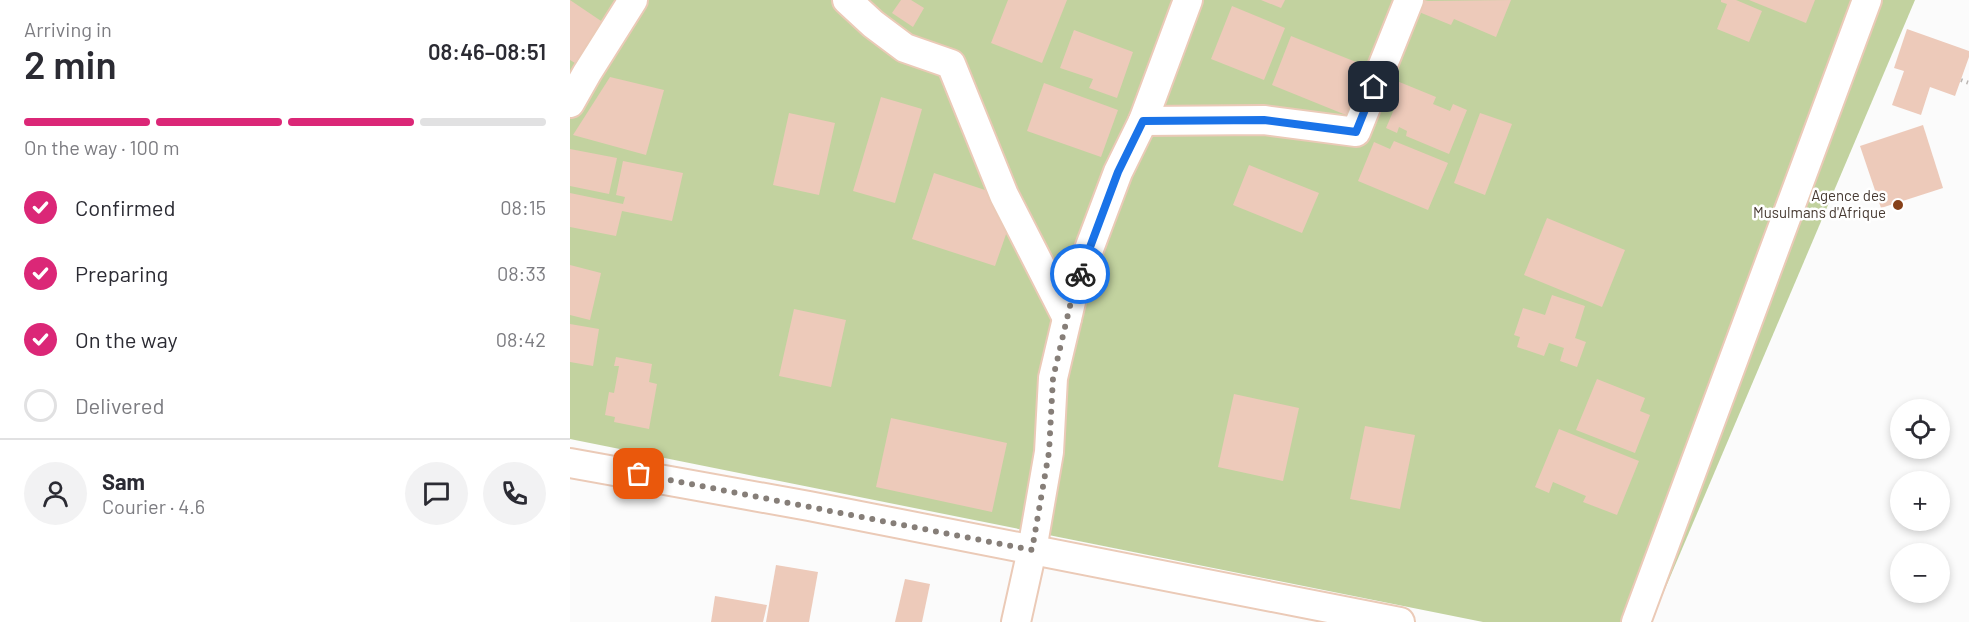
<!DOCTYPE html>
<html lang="en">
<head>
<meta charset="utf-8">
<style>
  :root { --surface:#fff; --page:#f2f2f3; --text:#2b2b33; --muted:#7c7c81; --line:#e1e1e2; --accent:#db2777 }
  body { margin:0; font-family:Barlow,sans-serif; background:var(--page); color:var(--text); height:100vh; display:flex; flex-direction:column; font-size:22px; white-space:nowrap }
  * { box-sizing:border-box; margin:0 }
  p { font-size:20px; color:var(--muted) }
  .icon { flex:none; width:33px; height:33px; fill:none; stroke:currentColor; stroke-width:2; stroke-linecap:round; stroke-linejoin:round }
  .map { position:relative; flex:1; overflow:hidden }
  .side { display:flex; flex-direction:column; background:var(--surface); width:570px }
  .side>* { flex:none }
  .controls { position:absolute; left:1320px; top:399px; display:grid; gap:12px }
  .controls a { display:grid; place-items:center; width:60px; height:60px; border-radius:50%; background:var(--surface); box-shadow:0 3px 9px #0003; font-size:30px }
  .pin { position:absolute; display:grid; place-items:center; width:51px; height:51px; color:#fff; margin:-26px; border-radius:12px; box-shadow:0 3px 9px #0006 }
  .courier { position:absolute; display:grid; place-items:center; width:60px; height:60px; margin:-30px; border:4px solid #1a73e8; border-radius:50%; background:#fff; color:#222; box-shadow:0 2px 8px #0007 }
  .head em { font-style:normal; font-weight:600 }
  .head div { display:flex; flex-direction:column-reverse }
  .head { display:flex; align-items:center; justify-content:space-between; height:102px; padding:0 24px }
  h1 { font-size:39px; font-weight:600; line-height:45px }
  .bar { display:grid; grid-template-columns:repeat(4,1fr); gap:9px 6px; align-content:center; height:72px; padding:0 24px }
  .bar i { height:8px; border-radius:4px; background:var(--line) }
  .bar .current { background:var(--accent) }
  .bar p { grid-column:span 4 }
  .line { display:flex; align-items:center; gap:15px; padding:0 24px; border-top:2px solid var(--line) }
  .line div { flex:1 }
  .round { display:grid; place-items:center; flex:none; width:63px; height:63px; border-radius:32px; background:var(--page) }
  ol { padding:0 24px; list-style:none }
  li { display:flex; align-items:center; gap:18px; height:66px }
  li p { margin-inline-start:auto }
  li .icon { padding:6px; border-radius:50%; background:var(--accent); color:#fff; stroke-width:4 }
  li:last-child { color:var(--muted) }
  li i { width:33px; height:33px; border:3px solid var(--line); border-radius:50% }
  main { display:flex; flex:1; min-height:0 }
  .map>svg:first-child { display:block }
</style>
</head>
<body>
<main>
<section class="side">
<div class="head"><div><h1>2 min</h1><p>Arriving in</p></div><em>08:46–08:51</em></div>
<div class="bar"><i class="current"></i><i class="current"></i><i class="current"></i><i></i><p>On the way · 100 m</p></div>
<ol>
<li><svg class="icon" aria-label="check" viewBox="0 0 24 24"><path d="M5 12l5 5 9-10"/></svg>Confirmed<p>08:15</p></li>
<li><svg class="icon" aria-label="check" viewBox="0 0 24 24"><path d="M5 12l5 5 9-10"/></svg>Preparing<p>08:33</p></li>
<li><svg class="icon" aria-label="check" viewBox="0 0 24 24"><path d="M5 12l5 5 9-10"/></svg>On the way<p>08:42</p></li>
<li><i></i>Delivered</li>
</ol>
<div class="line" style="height:108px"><a class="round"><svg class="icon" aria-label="person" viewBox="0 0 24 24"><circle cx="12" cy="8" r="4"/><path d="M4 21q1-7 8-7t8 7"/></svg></a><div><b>Sam</b><p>Courier · 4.6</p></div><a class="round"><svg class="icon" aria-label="chat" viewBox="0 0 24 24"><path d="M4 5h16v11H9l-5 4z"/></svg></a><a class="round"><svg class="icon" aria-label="phone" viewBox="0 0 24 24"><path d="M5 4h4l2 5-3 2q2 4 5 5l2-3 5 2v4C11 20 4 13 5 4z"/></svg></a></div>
</section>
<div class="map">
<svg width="1399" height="622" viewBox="0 0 1399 622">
  <rect width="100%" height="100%" fill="#fbfbfb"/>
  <polygon fill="#c2d29f" points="0,0 1345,0 1081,622 913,622 0,439"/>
  <g fill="#edcaba">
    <polygon points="0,0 37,25 10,66 0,60"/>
    <polygon points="331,0 341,0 354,8 343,27 322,13"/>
    <polygon points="438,0 497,0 472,63 421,43"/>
    <polygon points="691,0 715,0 711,8"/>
    <polygon points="854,0 858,1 941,0 926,37 884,19 881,25 849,12"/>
    <polygon points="1151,0 1166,0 1192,11 1179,42 1147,29 1157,4 1151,2"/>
    <polygon points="1179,0 1245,0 1236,23"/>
    <polygon points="662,6 715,28 694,80 641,59"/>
    <polygon points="1337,29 1399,51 1399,57 1385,96 1360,87 1351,115 1322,105 1334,71 1324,68"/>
    <polygon points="504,30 563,52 547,98 519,88 523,79 490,68"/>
    <polygon points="721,36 796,66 776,115 702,85"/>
    <polygon points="40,77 94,90 76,155 3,135"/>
    <polygon points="822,79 866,97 863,104 880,111 883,104 897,110 879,154 836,136 837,131 829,127 827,133 816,128 828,100 821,97 825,88 819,85"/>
    <polygon points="474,83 548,110 531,157 457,131"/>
    <polygon points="311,97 352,109 325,203 283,191"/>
    <polygon points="219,113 265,123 249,195 203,185"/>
    <polygon points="910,113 942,124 915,195 884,183"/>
    <polygon points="1353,125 1373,188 1311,208 1290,146"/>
    <polygon points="824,141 878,163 858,210 788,181 804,142 820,149"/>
    <polygon points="0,149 47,158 39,194 0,186"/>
    <polygon points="53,161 113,173 102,221 52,211 46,236 0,227 0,193 53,204 55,197 46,195"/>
    <polygon points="679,165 749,193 732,233 663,205"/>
    <polygon points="364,173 430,195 424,210 442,217 425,266 342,239"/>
    <polygon points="977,218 1055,250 1032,307 954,275"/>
    <polygon points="0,265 31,273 20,320 0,315"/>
    <polygon points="982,295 1015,306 1005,338 1016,342 1007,367 990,361 994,348 979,343 974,356 947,347 950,337 944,335 953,308 975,315"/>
    <polygon points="224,309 276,320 261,387 209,376"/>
    <polygon points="0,324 29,329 23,366 0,362"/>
    <polygon points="46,357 82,364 79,382 87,384 79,429 44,422 45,417 35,415 39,392 44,393 49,366 44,366"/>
    <polygon points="1027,379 1075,398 1070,411 1080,415 1065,453 1006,430"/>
    <polygon points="664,394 729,408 713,481 648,467"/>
    <polygon points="321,418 437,443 422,512 306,487"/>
    <polygon points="795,426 845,435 830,509 780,499"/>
    <polygon points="989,429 1069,461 1047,515 1013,502 1016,496 983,482 979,493 965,487"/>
    <polygon points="206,565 248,572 239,622 196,622"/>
    <polygon points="335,579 360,584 352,622 325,622"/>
    <polygon points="145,596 197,605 193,622 141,622"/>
  </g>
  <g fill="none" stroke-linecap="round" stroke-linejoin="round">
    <g stroke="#ebcab7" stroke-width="32">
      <g id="minor">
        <polyline points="277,0 303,24 335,48 381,64 434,195 497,318"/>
        <polyline points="0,103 17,73 63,0"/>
        <polyline points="573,121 694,120 786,132 839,0"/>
        <polyline points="0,463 239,506 830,622"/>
        <polyline points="446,622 462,550 479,452 483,378 504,289 548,172 573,121 618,0"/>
        <polyline points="1066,622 1297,0"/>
      </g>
    </g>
    <polyline stroke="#bbb6b3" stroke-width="4" stroke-dasharray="1.5 4.5" stroke-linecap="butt" points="1391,80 1399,83"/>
    <use href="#minor" stroke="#fff" stroke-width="28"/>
  </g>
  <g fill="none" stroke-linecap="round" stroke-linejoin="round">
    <polyline stroke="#867e78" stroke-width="6" stroke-dasharray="0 10.8" points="69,474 462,550 479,452 483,378 504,289 510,274"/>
    <polyline stroke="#1a73e8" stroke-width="8" points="510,274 548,172 573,121 694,120 786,132 804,87"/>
  </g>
  <circle fill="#864019" stroke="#fff" stroke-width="2" cx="1328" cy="205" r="6"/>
  <g text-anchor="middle" stroke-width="5" stroke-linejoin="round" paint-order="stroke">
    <g font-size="15" fill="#473a32" stroke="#fff" text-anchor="end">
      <text x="1316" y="201">Agence des<tspan x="1316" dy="17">Musulmans d'Afrique</tspan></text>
    </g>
  </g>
</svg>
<div class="controls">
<a><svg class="icon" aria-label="locate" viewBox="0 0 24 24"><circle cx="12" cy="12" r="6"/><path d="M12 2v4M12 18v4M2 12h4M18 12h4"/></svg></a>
<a>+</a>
<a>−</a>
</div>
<div class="pin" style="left:69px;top:474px;background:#ea580c"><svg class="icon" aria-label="bag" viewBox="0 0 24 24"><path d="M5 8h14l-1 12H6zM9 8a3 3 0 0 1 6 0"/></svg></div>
<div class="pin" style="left:804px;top:87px;background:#1f2937"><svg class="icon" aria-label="home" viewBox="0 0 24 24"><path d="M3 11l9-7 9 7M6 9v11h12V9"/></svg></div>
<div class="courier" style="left:510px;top:274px"><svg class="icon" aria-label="bike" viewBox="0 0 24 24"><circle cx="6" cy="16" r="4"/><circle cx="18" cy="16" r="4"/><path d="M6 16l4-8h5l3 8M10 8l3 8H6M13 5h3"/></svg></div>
</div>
</main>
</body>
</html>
